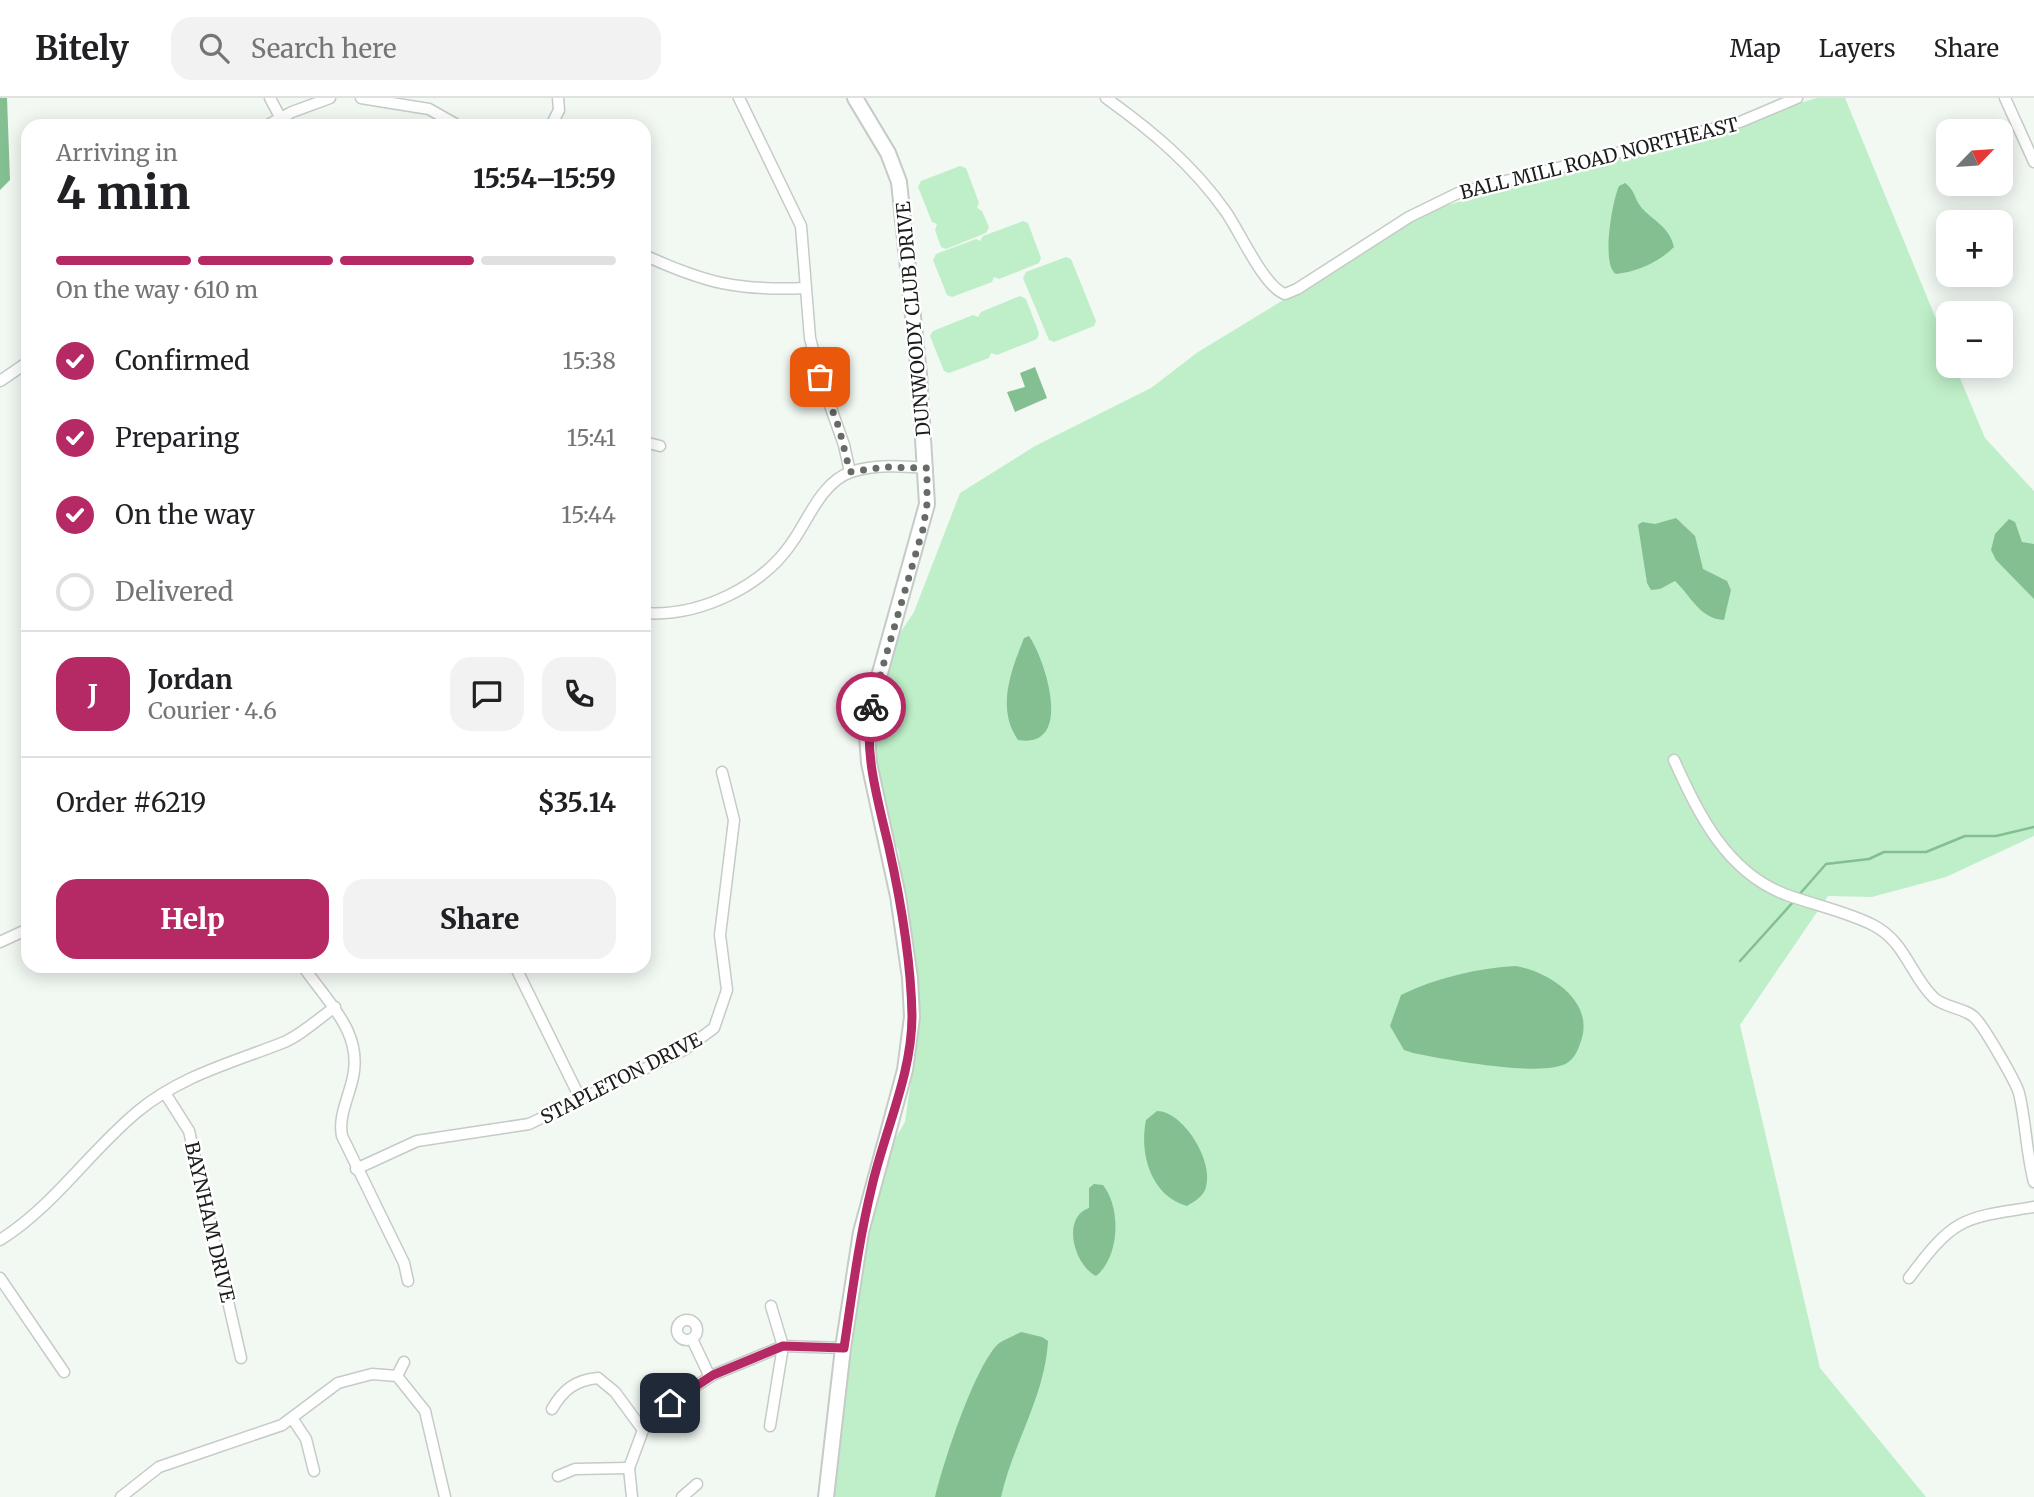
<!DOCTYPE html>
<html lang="en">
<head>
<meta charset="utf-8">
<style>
  :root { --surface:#fff; --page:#f2f2f2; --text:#202124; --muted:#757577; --line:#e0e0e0; --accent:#b52a64 }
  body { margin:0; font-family:Merriweather,serif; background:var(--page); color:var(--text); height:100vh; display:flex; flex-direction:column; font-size:26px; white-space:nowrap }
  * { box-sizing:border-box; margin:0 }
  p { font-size:23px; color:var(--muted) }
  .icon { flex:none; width:38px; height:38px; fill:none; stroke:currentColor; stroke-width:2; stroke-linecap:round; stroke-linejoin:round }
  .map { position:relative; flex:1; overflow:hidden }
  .side { position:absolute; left:21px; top:21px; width:630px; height:854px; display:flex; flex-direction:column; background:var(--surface); border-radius:21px; box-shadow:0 4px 18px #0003 }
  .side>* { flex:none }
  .needle { width:46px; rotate:65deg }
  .tools { position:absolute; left:1936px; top:21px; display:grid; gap:14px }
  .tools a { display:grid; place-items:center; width:77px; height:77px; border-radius:14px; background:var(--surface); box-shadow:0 4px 18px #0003; font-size:35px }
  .pin { position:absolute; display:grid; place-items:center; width:60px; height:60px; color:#fff; margin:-30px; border-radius:14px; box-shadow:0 4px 10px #0006 }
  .courier { position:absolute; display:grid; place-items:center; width:70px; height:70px; margin:-35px; border:5px solid #b52a64; border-radius:50%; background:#fff; color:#222; box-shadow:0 2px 9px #0007 }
  .summary em { font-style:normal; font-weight:800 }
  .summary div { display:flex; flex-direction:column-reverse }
  .summary { display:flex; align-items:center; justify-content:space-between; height:119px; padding:0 35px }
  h1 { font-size:46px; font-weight:800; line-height:52px }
  .bar { display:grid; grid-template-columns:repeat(4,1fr); gap:10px 7px; align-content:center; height:84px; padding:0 35px }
  .bar i { height:9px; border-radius:5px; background:var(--line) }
  .bar .current { background:var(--accent) }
  .bar p { grid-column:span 4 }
  .line { display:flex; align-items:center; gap:18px; padding:0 35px; border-top:2px solid var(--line) }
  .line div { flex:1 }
  .round { display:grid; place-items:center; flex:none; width:74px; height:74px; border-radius:21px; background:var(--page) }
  ol { padding:0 35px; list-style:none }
  li { display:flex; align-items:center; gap:21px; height:77px }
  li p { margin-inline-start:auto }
  li .icon { padding:7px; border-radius:50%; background:var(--accent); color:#fff; stroke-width:4 }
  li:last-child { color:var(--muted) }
  li i { width:38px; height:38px; border:4px solid var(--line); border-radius:50% }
  .cta { display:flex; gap:14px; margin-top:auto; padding:14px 35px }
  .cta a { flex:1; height:80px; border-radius:21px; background:var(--accent); color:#fff; font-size:28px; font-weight:800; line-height:80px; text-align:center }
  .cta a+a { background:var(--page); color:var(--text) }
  header { display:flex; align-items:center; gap:42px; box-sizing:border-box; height:98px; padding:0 35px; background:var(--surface); border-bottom:2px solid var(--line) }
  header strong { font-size:33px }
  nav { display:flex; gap:38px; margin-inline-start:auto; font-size:24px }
  .search { width:490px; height:63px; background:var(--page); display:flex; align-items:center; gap:18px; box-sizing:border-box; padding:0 24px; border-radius:21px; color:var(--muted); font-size:26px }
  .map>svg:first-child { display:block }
</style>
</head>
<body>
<header>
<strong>Bitely</strong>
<div class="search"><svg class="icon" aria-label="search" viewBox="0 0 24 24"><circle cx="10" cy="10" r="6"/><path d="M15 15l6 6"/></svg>Search here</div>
<nav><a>Map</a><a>Layers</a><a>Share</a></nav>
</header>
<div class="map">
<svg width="2034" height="1399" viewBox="0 0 2034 1399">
  <rect width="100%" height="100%" fill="#f2f9f3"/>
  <g fill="#beefc8">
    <polygon points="1817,0 1845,0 1948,250 1948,268 1955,268 1985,340 2034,393 2034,738 1946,779 1872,799 1828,798 1740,927 1820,1270 1926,1399 829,1399 871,1080 905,1024 916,947 899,754 861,659 882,562 914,514 960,395 1035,348 1151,290 1198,254 1431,112"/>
    <polygon points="960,68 966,70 979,105 977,110 982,113 989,129 986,135 946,151 941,149 935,132 937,126 932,124 918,89 921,83"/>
    <polygon points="1023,123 1028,125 1041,160 1039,165 999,181 994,179 992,184 952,199 947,197 933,162 936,156 976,141 980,143 983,138"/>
    <polygon points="1066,159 1071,161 1096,223 1094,228 1054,244 1049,242 1023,180 1026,174"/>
    <polygon points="1020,198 1026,201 1039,235 1037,241 997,257 991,255 989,260 949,275 944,273 930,238 933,233 973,217 978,219 981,214"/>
  </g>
  <g fill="#84bf91">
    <polygon points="0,0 7,0 10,82 0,92"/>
    <path d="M1625,85C1635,92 1634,100 1641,109C1653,123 1669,128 1674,149C1659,164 1637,174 1616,176C1601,167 1612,104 1619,88Z"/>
    <polygon points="1035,269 1047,300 1015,314 1007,294 1025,289 1020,275"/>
    <path d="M1676,420L1695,438L1703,471L1727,483L1731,492L1724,522C1700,521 1691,498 1675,483L1660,491L1651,492L1647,485L1638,427L1642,424L1655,426Z"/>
    <polygon points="2009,421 2015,424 2022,444 2034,446 2034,501 1996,462 1991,452 1995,436"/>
    <path d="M1029,538C1046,563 1074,651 1018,642C996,610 1011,573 1024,540Z"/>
    <path d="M1516,868C1549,874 1595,903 1581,943C1578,952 1575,960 1567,965C1544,980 1442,961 1413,955L1404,952L1390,928L1401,897C1435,880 1478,870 1516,868Z"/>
    <path d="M1157,1013C1183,1013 1214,1063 1206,1089C1204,1098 1195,1103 1187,1108C1151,1098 1139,1056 1146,1022Z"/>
    <path d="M1094,1086L1103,1087C1122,1111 1119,1160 1096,1178C1074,1167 1061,1120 1089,1110V1090Z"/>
    <path d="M1021,1234L1042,1239L1048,1243C1045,1298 1013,1346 1001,1399H935C944,1363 973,1273 997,1247C1003,1242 1014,1238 1021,1234Z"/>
  </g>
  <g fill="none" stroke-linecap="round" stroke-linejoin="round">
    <g stroke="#84bf91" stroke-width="2.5">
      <polyline points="1798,798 1826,766 1869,761 1884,754 1926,754 1965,738 1996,738 2034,729"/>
      <polyline points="1740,863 1794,803"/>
    </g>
    <g stroke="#c5cbc6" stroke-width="13">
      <g id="street">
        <polyline points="270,0 280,19"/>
        <polyline points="361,0 429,11 459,28"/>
        <polyline points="739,0 801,128 810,240 820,279 844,347 850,374"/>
        <path d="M1106,0C1152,33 1193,67 1226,114C1240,134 1264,189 1285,196L1297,191L1409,119L1458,95L1740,24L1797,0"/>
        <polyline points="2005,0 2034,64"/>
        <polyline points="266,28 292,14 330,0"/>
        <polyline points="551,28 559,12 558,0"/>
        <path d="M644,157C705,185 738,193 805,190"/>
        <polyline points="0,283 28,264"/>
        <polyline points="644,344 660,348"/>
        <path d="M644,515C699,519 763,489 793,443C809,420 822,384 851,374C875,366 903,368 927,370"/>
        <path d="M1674,662C1699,717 1727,775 1787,797C1815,807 1847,814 1873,827C1906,844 1910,877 1934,900C1945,910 1967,910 1976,921C1985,931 2015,982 2019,995C2026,1024 2026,1054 2034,1084"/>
        <polyline points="0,844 28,831"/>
        <path d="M303,868C326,903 363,933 353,979C349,999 338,1018 342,1038L404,1165L408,1183"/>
        <polyline points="515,868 581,1002"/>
        <polyline points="165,995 189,1033 241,1260"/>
        <polyline points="356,1071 417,1043 529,1026 684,952 714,930 727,892 720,837 734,722 722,674"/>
        <path d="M0,1142C54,1108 89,1054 137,1014C180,978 231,965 282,945C300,938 318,921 335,909"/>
        <polyline points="0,1180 64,1274"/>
        <path d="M1909,1180C1954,1120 1961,1120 2034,1109"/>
        <circle cx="687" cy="1232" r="10"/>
        <polyline points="692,1241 710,1279"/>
        <polyline points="397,1278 404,1264"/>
        <path d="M552,1311C563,1292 575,1282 598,1280L615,1294L643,1332"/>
        <polyline points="292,1320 306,1341 314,1373"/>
        <polyline points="770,1328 783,1248 771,1208"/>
        <polyline points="558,1378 575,1371 629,1370"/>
        <polyline points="121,1399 159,1369 282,1327 338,1285 372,1276 397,1278 425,1313 445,1399"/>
        <polyline points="632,1399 629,1370 643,1332 670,1305 713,1277 783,1248 843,1250"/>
        <polyline points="682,1399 697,1386"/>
      </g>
    </g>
    <g stroke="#c5cbc6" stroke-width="18">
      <polyline id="secondary" points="826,1399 843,1250 861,1134 905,972 912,919 910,880 898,798 869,665 867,637 873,600 927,406 919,276 899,84 888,55 855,0"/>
    </g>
    <use href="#street" stroke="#fff" stroke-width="10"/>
    <use href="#secondary" stroke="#fff" stroke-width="14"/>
  </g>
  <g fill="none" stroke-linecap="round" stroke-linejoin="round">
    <polyline stroke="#676b67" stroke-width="7" stroke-dasharray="0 12.6" points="820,279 839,330 850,374 885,369 927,370 927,406 923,431 871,609"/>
    <path stroke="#b52a64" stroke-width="9" d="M670,1305L713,1277L783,1248L844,1250C852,1196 859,1141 872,1088C885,1032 912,976 912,918C911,862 901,804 889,750C878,702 864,658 871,609"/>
  </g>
  <g text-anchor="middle" stroke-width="5" stroke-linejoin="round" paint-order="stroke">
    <g font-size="19" fill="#1c1e1c" stroke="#fff">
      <text transform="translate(1599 60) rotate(-14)" y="7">BALL MILL ROAD NORTHEAST</text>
      <text transform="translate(913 221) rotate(-95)" y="7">DUNWOODY CLUB DRIVE</text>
      <text transform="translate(621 980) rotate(-27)" y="7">STAPLETON DRIVE</text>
      <text transform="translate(210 1124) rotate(77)" y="7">BAYNHAM DRIVE</text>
    </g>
  </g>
</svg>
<div class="tools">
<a><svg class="needle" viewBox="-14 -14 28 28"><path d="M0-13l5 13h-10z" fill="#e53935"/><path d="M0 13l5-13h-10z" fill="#757577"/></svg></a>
<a>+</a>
<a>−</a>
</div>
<div class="pin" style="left:820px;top:279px;background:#ea580c"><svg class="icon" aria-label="bag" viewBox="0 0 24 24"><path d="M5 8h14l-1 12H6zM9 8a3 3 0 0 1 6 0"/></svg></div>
<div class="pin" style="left:670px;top:1305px;background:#1f2937"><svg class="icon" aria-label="home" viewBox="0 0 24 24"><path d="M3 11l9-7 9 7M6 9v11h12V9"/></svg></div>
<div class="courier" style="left:871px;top:609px"><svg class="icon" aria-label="bike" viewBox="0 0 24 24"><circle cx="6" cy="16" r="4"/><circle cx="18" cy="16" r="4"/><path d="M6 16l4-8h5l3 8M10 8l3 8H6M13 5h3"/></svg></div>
<section class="side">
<div class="summary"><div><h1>4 min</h1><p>Arriving in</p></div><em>15:54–15:59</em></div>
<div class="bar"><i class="current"></i><i class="current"></i><i class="current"></i><i></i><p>On the way · 610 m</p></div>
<ol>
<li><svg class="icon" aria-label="check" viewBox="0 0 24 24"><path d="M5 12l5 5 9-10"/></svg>Confirmed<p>15:38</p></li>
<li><svg class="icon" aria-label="check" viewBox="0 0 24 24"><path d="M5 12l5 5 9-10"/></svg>Preparing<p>15:41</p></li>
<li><svg class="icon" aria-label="check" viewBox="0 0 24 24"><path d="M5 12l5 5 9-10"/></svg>On the way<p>15:44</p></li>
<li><i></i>Delivered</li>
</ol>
<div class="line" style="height:126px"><b class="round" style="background:var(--accent);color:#fff">J</b><div><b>Jordan</b><p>Courier · 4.6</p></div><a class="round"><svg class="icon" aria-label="chat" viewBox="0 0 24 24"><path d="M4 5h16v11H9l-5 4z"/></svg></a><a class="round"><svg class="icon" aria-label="phone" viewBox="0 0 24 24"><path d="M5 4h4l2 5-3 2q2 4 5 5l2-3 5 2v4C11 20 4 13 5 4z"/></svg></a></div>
<div class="line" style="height:91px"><div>Order #6219</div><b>$35.14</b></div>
<div class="cta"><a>Help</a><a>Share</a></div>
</section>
</div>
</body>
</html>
